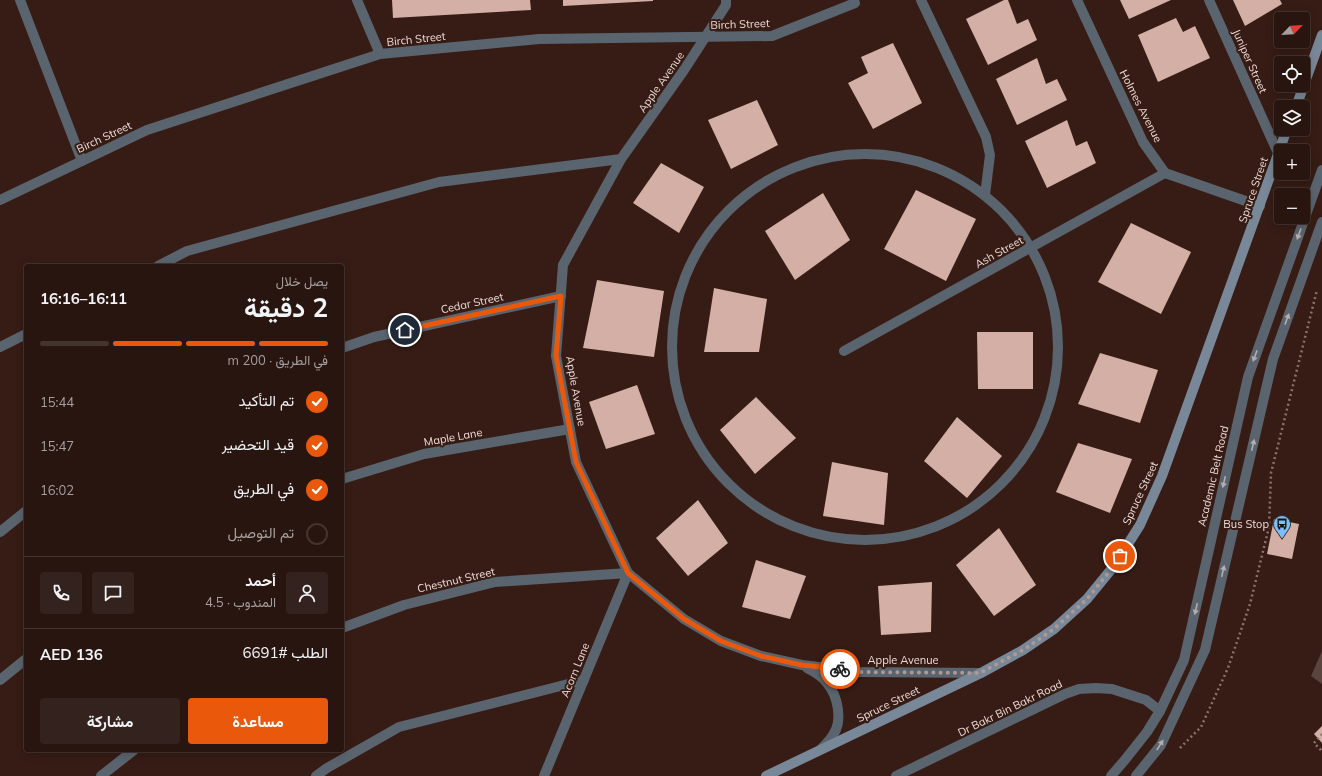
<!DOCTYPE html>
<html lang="ar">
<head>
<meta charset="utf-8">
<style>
  :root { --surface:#281510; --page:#34221e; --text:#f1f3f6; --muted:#a59f9f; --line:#443430; --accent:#ea580c }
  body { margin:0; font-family:Mulish,Vazirmatn,sans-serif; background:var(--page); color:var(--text); direction:rtl; height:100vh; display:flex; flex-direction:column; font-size:15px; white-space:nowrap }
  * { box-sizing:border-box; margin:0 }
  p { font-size:13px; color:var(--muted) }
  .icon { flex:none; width:22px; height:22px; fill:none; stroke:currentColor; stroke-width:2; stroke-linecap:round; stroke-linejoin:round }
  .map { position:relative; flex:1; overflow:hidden; direction:ltr }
  .sheet { position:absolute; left:24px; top:264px; width:320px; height:488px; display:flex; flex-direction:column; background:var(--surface); border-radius:4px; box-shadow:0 2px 10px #0003,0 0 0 1px var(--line); direction:rtl }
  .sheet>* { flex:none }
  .needle { width:26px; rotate:65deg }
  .tools { position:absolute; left:1274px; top:12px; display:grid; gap:8px }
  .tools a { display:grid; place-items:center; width:36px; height:36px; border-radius:4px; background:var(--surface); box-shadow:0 2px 10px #0003,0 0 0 1px var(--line); font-size:20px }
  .pin { position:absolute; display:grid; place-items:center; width:34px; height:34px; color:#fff; margin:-17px; border:2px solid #fff; border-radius:50%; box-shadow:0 1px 4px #0007 }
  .courier { position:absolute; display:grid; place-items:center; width:40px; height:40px; margin:-20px; border:3px solid #ea580c; border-radius:50%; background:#fff; color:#222; box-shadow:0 1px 5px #0007 }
  .head em { font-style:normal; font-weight:700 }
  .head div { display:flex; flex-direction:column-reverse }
  .head { display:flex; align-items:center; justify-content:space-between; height:68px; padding:0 16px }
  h1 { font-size:26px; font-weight:700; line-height:30px }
  .bar { display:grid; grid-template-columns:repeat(4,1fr); gap:6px 4px; align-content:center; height:48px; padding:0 16px }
  .bar i { height:5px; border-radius:3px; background:var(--line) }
  .bar .active { background:var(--accent) }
  .bar p { grid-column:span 4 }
  .line { display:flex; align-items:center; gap:10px; padding:0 16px; border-top:1px solid var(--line) }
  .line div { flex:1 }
  .round { display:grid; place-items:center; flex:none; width:42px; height:42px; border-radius:4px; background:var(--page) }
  ol { padding:0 16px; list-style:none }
  li { display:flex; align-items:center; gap:12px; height:44px }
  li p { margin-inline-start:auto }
  li .icon { padding:4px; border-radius:50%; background:var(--accent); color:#fff; stroke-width:4 }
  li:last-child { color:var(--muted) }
  li i { width:22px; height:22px; border:2px solid var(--line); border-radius:50% }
  .primary-button { display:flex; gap:8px; margin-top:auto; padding:8px 16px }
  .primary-button a { flex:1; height:46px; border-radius:4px; background:var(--accent); color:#fff; font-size:16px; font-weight:700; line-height:46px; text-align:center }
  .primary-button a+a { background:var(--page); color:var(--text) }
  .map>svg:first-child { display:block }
</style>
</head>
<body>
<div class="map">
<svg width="1322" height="776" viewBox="0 0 1322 776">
  <rect width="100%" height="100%" fill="#361c15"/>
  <polygon fill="#59443e" points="1322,651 1322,684 1311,676"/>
  <g fill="#d3afa5">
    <polygon points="392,0 530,0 531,10 393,18"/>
    <polygon points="563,0 653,0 653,1 563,6"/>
    <polygon points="1004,0 1008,0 1017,24 1028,19 1037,40 988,65 966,19"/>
    <polygon points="1120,0 1171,0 1129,19"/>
    <polygon points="1233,0 1280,0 1282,4 1245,26"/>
    <polygon points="1176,18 1183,32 1195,26 1210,58 1158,82 1138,35"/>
    <polygon points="893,43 922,103 873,129 848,83 868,73 861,57"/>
    <polygon points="1037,58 1046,84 1057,79 1067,100 1017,125 996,79"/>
    <polygon points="757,100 778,145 731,169 708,120"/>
    <polygon points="1067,120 1076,146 1087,141 1096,163 1047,188 1025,141"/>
    <polygon points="661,163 704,187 679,233 633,203"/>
    <polygon points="916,190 976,219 946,281 884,249"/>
    <polygon points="823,193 850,240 795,280 765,231"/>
    <polygon points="1131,223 1191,252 1161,314 1098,282"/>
    <polygon points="597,280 664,291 654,357 583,348"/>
    <polygon points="714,288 767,299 759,352 704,352"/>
    <polygon points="977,332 1033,332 1033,389 978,389"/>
    <polygon points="1100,353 1158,370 1140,423 1078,404"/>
    <polygon points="637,385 655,434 606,449 589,402"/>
    <polygon points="756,397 796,438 755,474 720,430"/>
    <polygon points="957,417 1002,456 967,498 924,461"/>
    <polygon points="1078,443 1132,459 1110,513 1056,492"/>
    <polygon points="832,462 888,473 884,525 823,516"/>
    <polygon points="698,500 728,543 688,576 656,538"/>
    <polygon points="1274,519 1299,524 1292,559 1267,554"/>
    <polygon points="999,528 1036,585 994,616 956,565"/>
    <polygon points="756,560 806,576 790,619 742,607"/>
    <polygon points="932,582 931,632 881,635 878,586"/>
    <polygon points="1322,726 1322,743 1314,734"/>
  </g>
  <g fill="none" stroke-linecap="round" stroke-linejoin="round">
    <g stroke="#8a736d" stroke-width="2.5" stroke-dasharray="2 3" stroke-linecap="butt">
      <polyline points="1322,734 1314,743 1322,751"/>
      <polyline points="1180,748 1201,727 1228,668 1250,604 1269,527 1271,473 1317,290"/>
    </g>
    <g stroke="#5a646e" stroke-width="10">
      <polyline points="20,0 82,161"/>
      <polyline points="357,0 380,54"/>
      <polyline points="726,0 726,5 684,70 621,159 563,265 556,356 576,462 628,573 684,619 721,641 761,656 802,665 860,672 981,673"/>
      <polyline points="921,0 986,137 990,155 985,195"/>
      <polyline points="1077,0 1143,142 1165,173 1260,206"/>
      <polyline points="1209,0 1278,153"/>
      <circle cx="865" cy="347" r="193"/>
      <polyline points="0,200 147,130 380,54 539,39 772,36 855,3"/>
      <polyline points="158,266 187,251 439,182 621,159"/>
      <polyline points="0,347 26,334"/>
      <polyline points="342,348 374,337 561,296"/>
      <polyline points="844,351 1165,173"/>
      <polyline points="342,479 424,454 570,429"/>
      <polyline points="0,532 26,511"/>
      <polyline points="342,628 404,605 495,582 628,573 544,776"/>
      <path d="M807,668C815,672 822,676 827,683C838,696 843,721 833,735C830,740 825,745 821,749"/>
      <polyline points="0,680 26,659"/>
      <polyline points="101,776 134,750"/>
      <polyline points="316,776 327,768 399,727 584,680"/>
    </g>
    <g stroke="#5a646e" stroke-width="10">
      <polyline points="896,776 1065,694 1079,689 1096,688 1112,689 1146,700 1160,711"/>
      <polyline points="1111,776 1124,761 1147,732 1160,711 1184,660 1248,377 1322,170"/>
      <polyline points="1136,776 1161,745 1205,650 1273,359 1322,222"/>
    </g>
    <g stroke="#788898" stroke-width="10">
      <polyline points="1296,107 1322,35"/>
      <polyline points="766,776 981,673 1023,650 1054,629 1087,599 1114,566 1140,525 1162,476 1287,129"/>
    </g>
  </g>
  <defs><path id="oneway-solid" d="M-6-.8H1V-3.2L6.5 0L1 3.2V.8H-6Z"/></defs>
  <g fill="#b4adae">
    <use href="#oneway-solid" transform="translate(1299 234) rotate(110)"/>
    <use href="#oneway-solid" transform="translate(1287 319) rotate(-70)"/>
    <use href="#oneway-solid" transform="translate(1255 356) rotate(110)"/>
    <use href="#oneway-solid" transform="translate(1253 445) rotate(-77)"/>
    <use href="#oneway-solid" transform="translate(1224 482) rotate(103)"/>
    <use href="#oneway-solid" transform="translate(1223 571) rotate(-77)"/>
    <use href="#oneway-solid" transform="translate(1196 609) rotate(103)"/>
    <use href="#oneway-solid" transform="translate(1160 745) rotate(-58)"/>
  </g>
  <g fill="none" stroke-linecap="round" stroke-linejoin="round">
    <polyline stroke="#af9994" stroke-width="4" stroke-dasharray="0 7.2" points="840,669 860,672 980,673 1023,650 1054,629 1087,599 1114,566 1120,556"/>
    <polyline stroke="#ea580c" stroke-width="5" points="405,330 561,296 556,356 576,462 628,573 684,619 721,641 761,656 802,665 840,669"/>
  </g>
  <defs>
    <g id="bus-pin" transform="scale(0.9)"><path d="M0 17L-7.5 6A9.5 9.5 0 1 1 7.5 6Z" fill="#7cbef9" stroke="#361c15"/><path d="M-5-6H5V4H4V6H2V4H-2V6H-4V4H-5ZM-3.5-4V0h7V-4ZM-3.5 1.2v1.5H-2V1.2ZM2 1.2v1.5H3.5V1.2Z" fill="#111"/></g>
  </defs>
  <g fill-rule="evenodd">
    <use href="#bus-pin" x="1282" y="524"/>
  </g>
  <g text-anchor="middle" stroke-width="4" stroke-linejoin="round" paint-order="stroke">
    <g font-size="11" fill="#f0ddd8" stroke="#361c15">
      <text transform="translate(740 24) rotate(-2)" y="4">Birch Street</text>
      <text transform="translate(416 39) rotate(-6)" y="4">Birch Street</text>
      <text transform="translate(1250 61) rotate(66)" y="4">Juniper Street</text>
      <text transform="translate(661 82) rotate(-55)" y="4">Apple Avenue</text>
      <text transform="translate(1141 106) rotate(63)" y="4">Holmes Avenue</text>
      <text transform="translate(104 137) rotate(-25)" y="4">Birch Street</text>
      <text transform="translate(1253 190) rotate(-71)" y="4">Spruce Street</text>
      <text transform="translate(999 252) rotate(-29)" y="4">Ash Street</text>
      <text transform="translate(472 303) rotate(-12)" y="4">Cedar Street</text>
      <text transform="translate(576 391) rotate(80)" y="4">Apple Avenue</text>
      <text transform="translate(453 437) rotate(-10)" y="4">Maple Lane</text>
      <text transform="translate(1213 476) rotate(-77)" y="4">Academic Belt Road</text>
      <text transform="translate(1140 493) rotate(-65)" y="4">Spruce Street</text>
      <text transform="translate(456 580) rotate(-13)" y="4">Chestnut Street</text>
      <text x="903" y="664">Apple Avenue</text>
      <text transform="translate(575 670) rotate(-68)" y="4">Acorn Lane</text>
      <text transform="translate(888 704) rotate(-26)" y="4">Spruce Street</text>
      <text transform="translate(1010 708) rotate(-26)" y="4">Dr Bakr Bin Bakr Road</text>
    </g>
    <g font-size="11" fill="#f0ddd8" stroke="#361c15" text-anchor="end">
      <text x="1269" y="528">Bus Stop</text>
    </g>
  </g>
</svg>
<div class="tools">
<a><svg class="needle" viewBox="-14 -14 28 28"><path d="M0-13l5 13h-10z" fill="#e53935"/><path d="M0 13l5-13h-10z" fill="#a59f9f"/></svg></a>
<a><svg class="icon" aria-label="locate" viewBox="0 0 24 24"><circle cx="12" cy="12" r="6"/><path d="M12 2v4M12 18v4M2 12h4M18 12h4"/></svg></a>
<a><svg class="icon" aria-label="layers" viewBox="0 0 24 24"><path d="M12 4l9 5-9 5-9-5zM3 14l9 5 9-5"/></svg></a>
<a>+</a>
<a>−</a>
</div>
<div class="pin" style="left:1120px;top:556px;background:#ea580c"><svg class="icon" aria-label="bag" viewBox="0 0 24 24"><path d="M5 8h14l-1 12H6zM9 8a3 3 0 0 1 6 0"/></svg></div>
<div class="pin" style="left:405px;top:330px;background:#1f2937"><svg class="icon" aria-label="home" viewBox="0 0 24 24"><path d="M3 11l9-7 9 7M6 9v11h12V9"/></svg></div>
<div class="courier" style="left:840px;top:669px"><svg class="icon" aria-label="bike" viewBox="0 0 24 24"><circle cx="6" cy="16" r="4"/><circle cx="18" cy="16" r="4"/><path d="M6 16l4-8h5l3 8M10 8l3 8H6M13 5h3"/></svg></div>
<section class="sheet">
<div class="head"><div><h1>2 دقيقة</h1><p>يصل خلال</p></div><em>16:11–16:16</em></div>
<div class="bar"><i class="active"></i><i class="active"></i><i class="active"></i><i></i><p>في الطريق · 200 m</p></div>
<ol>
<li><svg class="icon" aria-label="check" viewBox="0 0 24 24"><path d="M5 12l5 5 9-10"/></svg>تم التأكيد<p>15:44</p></li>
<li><svg class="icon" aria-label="check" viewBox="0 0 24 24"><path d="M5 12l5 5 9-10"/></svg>قيد التحضير<p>15:47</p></li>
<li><svg class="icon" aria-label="check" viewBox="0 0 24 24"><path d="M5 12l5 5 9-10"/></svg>في الطريق<p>16:02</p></li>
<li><i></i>تم التوصيل</li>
</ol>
<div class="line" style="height:72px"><a class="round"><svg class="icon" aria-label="person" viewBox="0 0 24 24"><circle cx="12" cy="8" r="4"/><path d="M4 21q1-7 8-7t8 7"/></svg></a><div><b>أحمد</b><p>المندوب · 4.5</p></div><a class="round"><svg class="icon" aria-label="chat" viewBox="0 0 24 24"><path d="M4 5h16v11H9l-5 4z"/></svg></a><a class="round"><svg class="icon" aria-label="phone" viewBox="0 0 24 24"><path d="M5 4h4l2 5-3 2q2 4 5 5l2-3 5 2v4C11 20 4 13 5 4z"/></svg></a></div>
<div class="line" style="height:52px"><div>الطلب #6691</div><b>AED 136</b></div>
<div class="primary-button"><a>مساعدة</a><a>مشاركة</a></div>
</section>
</div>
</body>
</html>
